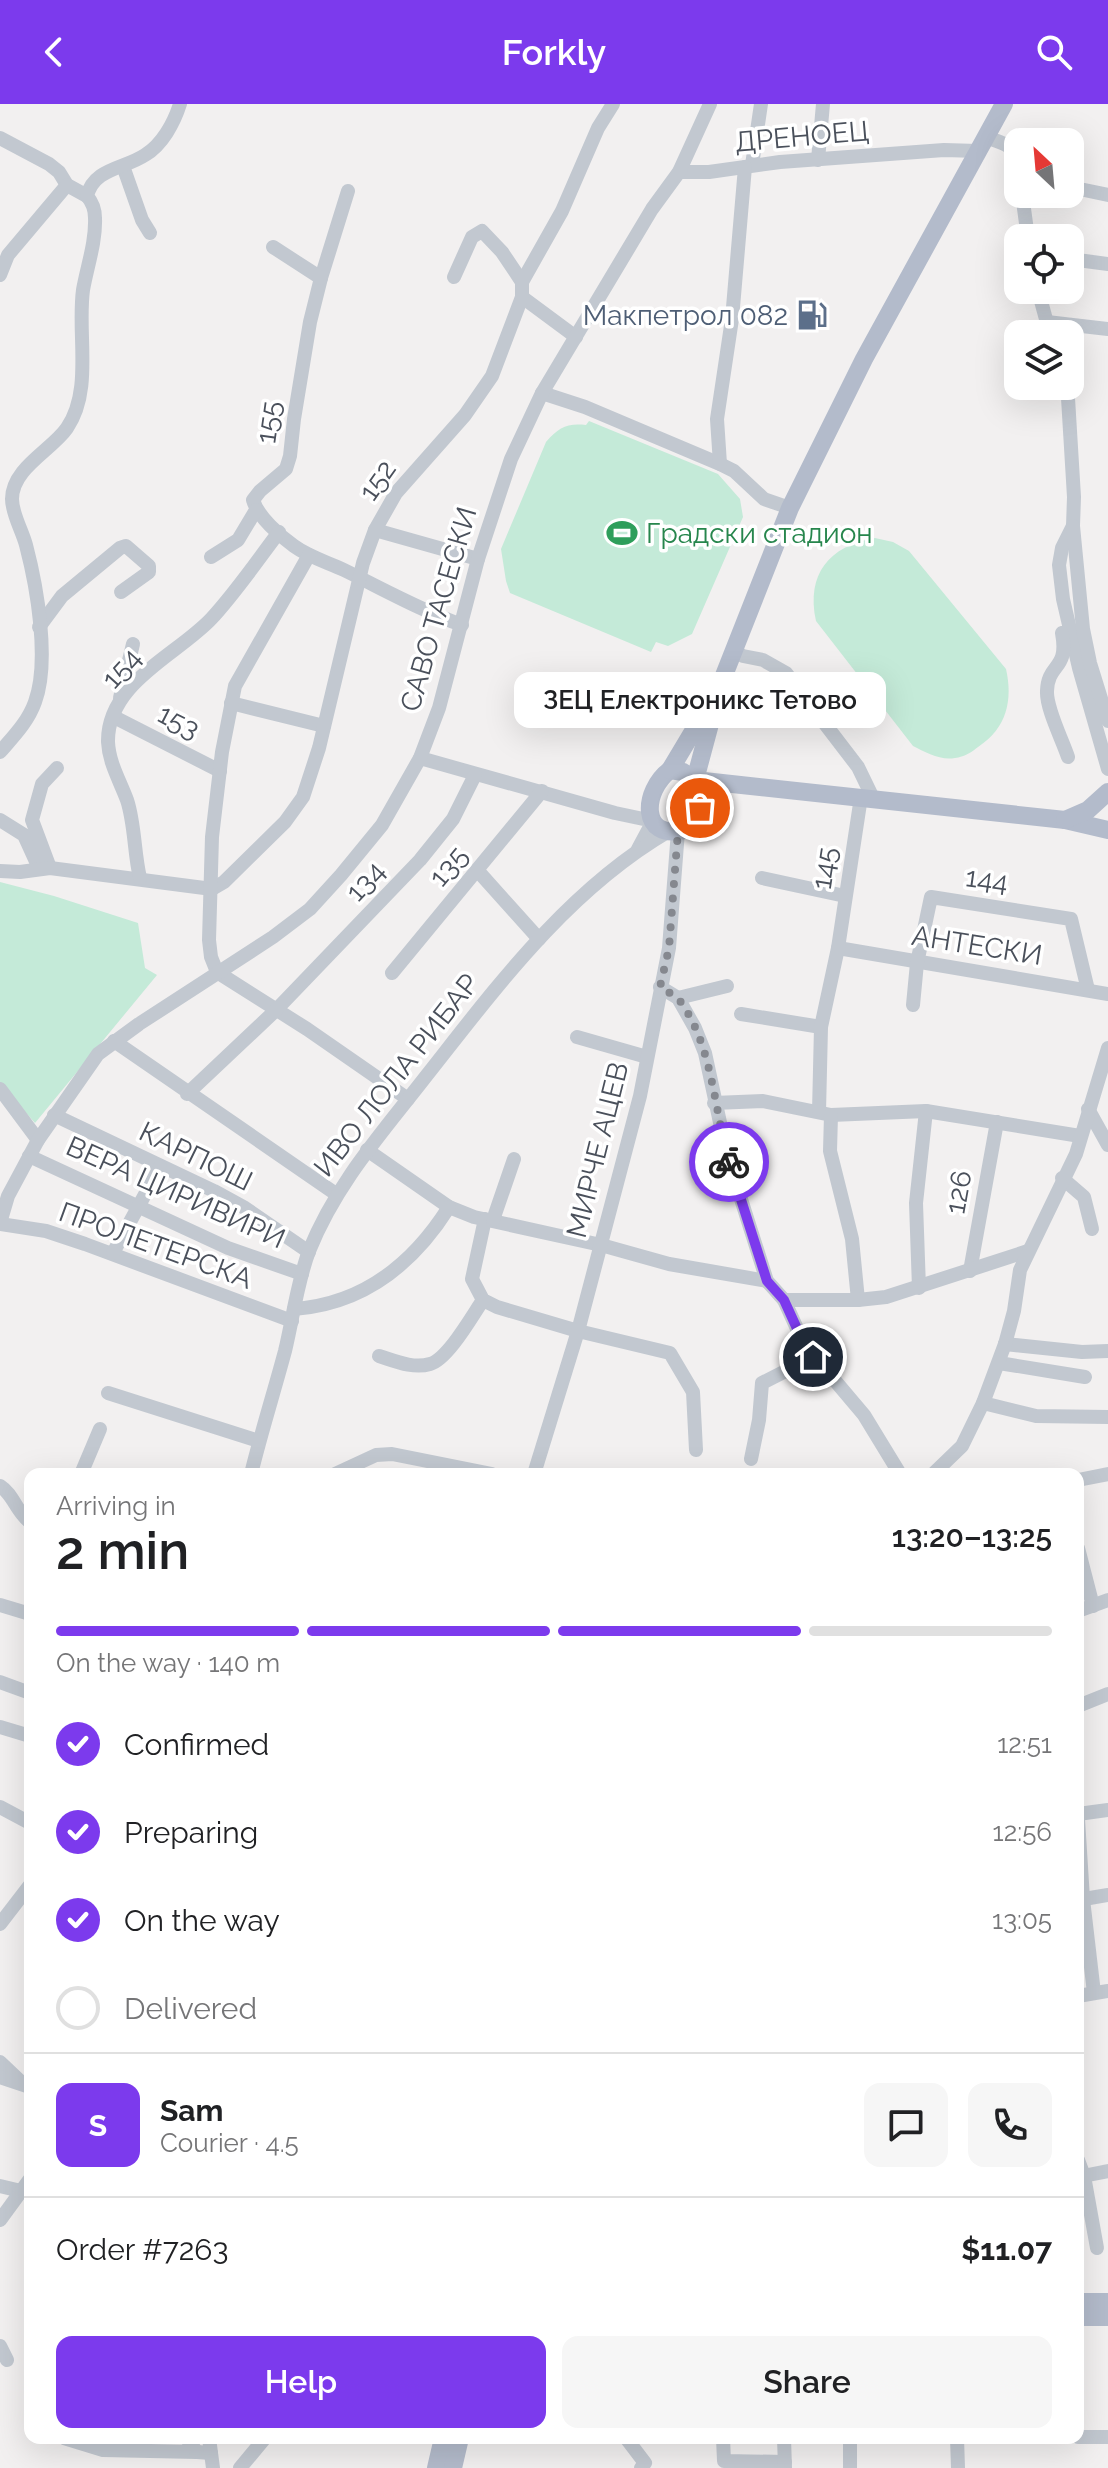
<!DOCTYPE html>
<html lang="en">
<head>
<meta charset="utf-8">
<style>
  :root { --surface:#fff; --page:#f6f6f6; --text:#202124; --muted:#757577; --line:#e0e0e0; --accent:#7c3aed }
  body { margin:0; font-family:Raleway,sans-serif; background:var(--page); color:var(--text); height:100vh; display:flex; flex-direction:column; font-size:30px; white-space:nowrap }
  * { box-sizing:border-box; margin:0 }
  p { font-size:26px; color:var(--muted) }
  .icon { flex:none; width:44px; height:44px; fill:none; stroke:currentColor; stroke-width:2; stroke-linecap:round; stroke-linejoin:round }
  .map { position:relative; flex:1; overflow:hidden }
  .side { position:absolute; left:24px; top:1364px; width:1060px; height:976px; display:flex; flex-direction:column; background:var(--surface); border-radius:16px; box-shadow:0 8px 32px #0002 }
  .side>* { flex:none }
  .needle { width:52px; rotate:334deg }
  .fabs { position:absolute; left:1004px; top:24px; display:grid; gap:16px }
  .fabs a { display:grid; place-items:center; width:80px; height:80px; border-radius:16px; background:var(--surface); box-shadow:0 8px 32px #0002; font-size:40px }
  .pin { position:absolute; display:grid; place-items:center; width:68px; height:68px; color:#fff; margin:-34px; border:4px solid #fff; border-radius:50%; box-shadow:0 2px 8px #0007 }
  .courier { position:absolute; display:grid; place-items:center; width:80px; height:80px; margin:-40px; border:6px solid #7c3aed; border-radius:50%; background:#fff; color:#222; box-shadow:0 2px 10px #0007 }
  .bubble { position:absolute; height:56px; border-radius:16px; background:var(--surface); box-shadow:0 8px 32px #0002; font-size:26px; font-weight:600; line-height:56px; text-align:center }
  .summary em { font-style:normal; font-weight:600 }
  .summary div { display:flex; flex-direction:column-reverse }
  .summary { display:flex; align-items:center; justify-content:space-between; height:136px; padding:0 32px }
  h1 { font-size:52px; font-weight:600; line-height:60px }
  .bar { display:grid; grid-template-columns:repeat(4,1fr); gap:12px 8px; align-content:center; height:96px; padding:0 32px }
  .bar i { height:10px; border-radius:6px; background:var(--line) }
  .bar .active { background:var(--accent) }
  .bar p { grid-column:span 4 }
  .line { display:flex; align-items:center; gap:20px; padding:0 32px; border-top:2px solid var(--line) }
  .line div { flex:1 }
  .round { display:grid; place-items:center; flex:none; width:84px; height:84px; border-radius:16px; background:var(--page) }
  ol { padding:0 32px; list-style:none }
  li { display:flex; align-items:center; gap:24px; height:88px }
  li p { margin-inline-start:auto }
  li .icon { padding:8px; border-radius:50%; background:var(--accent); color:#fff; stroke-width:4 }
  li:last-child { color:var(--muted) }
  li i { width:44px; height:44px; border:4px solid var(--line); border-radius:50% }
  .button { display:flex; gap:16px; margin-top:auto; padding:16px 32px }
  .button a { flex:1; height:92px; border-radius:16px; background:var(--accent); color:#fff; font-size:32px; font-weight:600; line-height:92px; text-align:center }
  .button a+a { background:var(--page); color:var(--text) }
  header { display:flex; justify-content:space-between; align-items:center; height:104px; padding:0 32px; background:var(--accent); color:#fff; font-size:36px; font-weight:600 }
  .map>svg:first-child { display:block }
</style>
</head>
<body>
<header><svg class="icon" aria-label="back" viewBox="0 0 24 24"><path d="M15 5l-7 7 7 7"/></svg>Forkly<svg class="icon" aria-label="search" viewBox="0 0 24 24"><circle cx="10" cy="10" r="6"/><path d="M15 15l6 6"/></svg></header>
<div class="map">
<svg width="1108" height="2364" viewBox="0 0 1108 2364">
  <rect width="100%" height="100%" fill="#f2f0f0"/>
  <g fill="#c4ead8">
    <path d="M589,317L718,370L740,395L743,413L692,530L668,542L656,538L651,548L510,489L506,477L501,445L546,338C559,323 567,319 586,321Z"/>
    <path d="M875,434L893,438L909,447L1006,565C1013,596 1007,624 978,643C972,648 964,653 955,654C941,657 925,648 913,642L816,517C806,470 829,442 875,434Z"/>
    <polygon points="0,778 54,792 138,819 145,864 157,871 35,1019 0,979"/>
  </g>
  <g fill="none" stroke-linecap="round" stroke-linejoin="round">
    <g stroke="#c2c8d0" stroke-width="14">
      <path d="M985,33C1006,40 1014,40 1018,63"/>
      <polyline points="0,34 49,60 59,68 67,81 87,92"/>
      <polyline points="818,56 823,0"/>
      <polyline points="752,61 761,0"/>
      <polyline points="123,62 142,116 150,129"/>
      <polyline points="679,68 709,68 780,58 944,46 978,47"/>
      <polyline points="1070,83 1108,91"/>
      <path d="M348,87L321,174L310,218L294,315L290,352L286,365L260,387L253,396C258,413 280,432 294,442C309,453 327,458 344,466C383,485 420,506 462,521"/>
      <polyline points="1022,90 1028,134"/>
      <polyline points="273,143 321,174"/>
      <polyline points="1070,155 1108,160"/>
      <polyline points="0,171 8,151 67,81"/>
      <polyline points="454,173 472,133 482,127 502,148 522,178"/>
      <polyline points="1038,186 1050,230"/>
      <polyline points="522,193 576,233"/>
      <polyline points="1047,218 1108,225"/>
      <polyline points="1064,282 1068,294 1074,393 1073,422 1062,444 1059,461 1063,495 1079,564 1108,665"/>
      <polyline points="542,289 585,303 720,360 734,367 764,395 790,404"/>
      <polyline points="720,360 717,315 732,215 745,63"/>
      <polyline points="1073,422 1083,525 1090,559 1108,617"/>
      <polyline points="375,426 478,455"/>
      <polyline points="211,453 238,436 256,406"/>
      <polyline points="39,523 62,492 120,444 126,442 149,462 149,468 121,488"/>
      <path d="M1062,529C1069,567 1048,558 1047,587C1046,604 1062,635 1068,653"/>
      <polyline points="734,547 743,552 763,556 786,569 858,663 873,694"/>
      <polyline points="120,594 133,540"/>
      <polyline points="231,599 324,622"/>
      <polyline points="114,613 220,667"/>
      <path d="M0,648C13,633 28,618 35,598C50,557 37,483 26,441C22,426 12,410 12,395C12,364 52,346 67,324C93,286 77,230 83,186C87,163 96,138 95,114C95,105 93,99 87,92C94,64 124,65 145,51C162,41 174,19 180,0"/>
      <polyline points="420,654 615,709 653,717 638,745"/>
      <polyline points="0,716 24,731 39,764"/>
      <polyline points="50,764 32,716 42,680 57,664"/>
      <polyline points="0,767 20,768 50,764 212,785 224,778 285,718 303,693 319,644 363,459 375,426 396,389 465,311 492,272 522,193 522,178 562,107 598,24 613,0"/>
      <polyline points="478,767 539,835"/>
      <path d="M140,774C134,749 135,720 127,696C120,677 109,659 108,638C107,579 177,551 211,515C236,488 257,457 279,428"/>
      <polyline points="762,774 845,792"/>
      <polyline points="838,844 1108,890"/>
      <polyline points="217,868 211,853 209,836 212,733 222,648 235,582 309,451"/>
      <polyline points="217,868 307,925 408,995"/>
      <polyline points="392,869 542,687"/>
      <polyline points="660,883 678,894 695,924 705,949 727,1051 767,1177 784,1196 804,1240 864,1311 900,1370"/>
      <polyline points="678,894 727,882"/>
      <polyline points="913,901 917,859 931,793 1071,815 1088,886"/>
      <polyline points="741,910 821,923"/>
      <polyline points="577,933 647,953"/>
      <polyline points="114,937 336,1090"/>
      <polyline points="0,985 38,1036"/>
      <polyline points="187,990 276,906 420,756 453,715 475,671"/>
      <polyline points="714,999 763,997 831,1011 926,1007 1080,1032"/>
      <polyline points="1088,1005 1108,1041"/>
      <polyline points="819,1008 821,923 838,844 861,693"/>
      <polyline points="54,1011 214,1087 245,1104 309,1148"/>
      <polyline points="831,1011 830,1047 852,1135 858,1196"/>
      <polyline points="367,1046 449,1103 474,1113 601,1141 669,1160 767,1177"/>
      <polyline points="29,1052 228,1144 302,1170"/>
      <polyline points="1062,1074 1084,1093 1092,1125"/>
      <polyline points="485,1115 472,1175 483,1196 497,1203 578,1227 670,1249 693,1288 696,1346"/>
      <polyline points="493,1116 514,1055"/>
      <polyline points="0,1119 8,1092 38,1036 98,950 139,920 273,833 310,805 341,771 382,721 420,654 439,604 478,455 511,355 542,289 652,105 679,68 710,0"/>
      <polyline points="0,1120 46,1127 85,1140 292,1217"/>
      <polyline points="113,1149 160,1063"/>
      <polyline points="970,1167 997,1018"/>
      <polyline points="919,1184 916,1099 926,1007"/>
      <polyline points="784,1196 858,1196 886,1193 1028,1147"/>
      <path d="M294,1205C364,1200 413,1160 449,1103"/>
      <polyline points="1005,1240 1082,1248 1108,1247"/>
      <path d="M379,1252C395,1257 413,1265 430,1260C448,1255 472,1212 483,1196"/>
      <polyline points="999,1259 1085,1273"/>
      <polyline points="108,1289 259,1337"/>
      <polyline points="983,1299 1036,1312 1108,1313"/>
      <polyline points="751,1355 759,1316 762,1279 813,1253"/>
      <polyline points="81,1370 100,1325"/>
      <path d="M251,1370C261,1329 274,1288 285,1247C293,1214 297,1179 309,1147C337,1078 382,1029 427,971C498,881 568,786 669,727"/>
      <polyline points="335,1370 376,1351 392,1350 492,1370"/>
      <polyline points="534,1370 578,1227 640,992 669,844 678,727"/>
      <polyline points="933,1370 962,1342 983,1299 1005,1240 1014,1207 1020,1166 1076,1050 1108,944"/>
      <polyline points="1078,1376 1108,1370"/>
      <path d="M0,1382C14,1391 16,1408 30,1418"/>
      <polyline points="1078,1444 1093,1502"/>
      <polyline points="0,1501 30,1510"/>
      <polyline points="1078,1507 1108,1496"/>
      <polyline points="0,1578 30,1589"/>
      <polyline points="1078,1602 1108,1590"/>
      <polyline points="0,1623 30,1632"/>
      <polyline points="0,1703 30,1719"/>
      <polyline points="1078,1710 1108,1706"/>
      <polyline points="1078,1715 1083,1795 1094,1889"/>
      <polyline points="1078,1796 1108,1791"/>
      <polyline points="0,1820 30,1781"/>
      <polyline points="1078,1892 1108,1887"/>
      <polyline points="0,1958 19,1976"/>
      <polyline points="0,1973 30,1983"/>
      <polyline points="1078,2056 1084,2072 1097,2144"/>
      <polyline points="1078,2073 1108,2067"/>
      <polyline points="0,2082 21,2087"/>
      <polyline points="0,2116 30,2075"/>
      <polyline points="0,2242 7,2256"/>
      <polyline points="1078,2333 1108,2333"/>
      <polyline points="64,2334 103,2346 197,2348"/>
      <polyline points="186,2334 197,2348 211,2349"/>
      <polyline points="209,2334 213,2364"/>
      <polyline points="626,2334 645,2359 641,2364"/>
      <polyline points="723,2334 724,2357 785,2358"/>
      <polyline points="784,2334 785,2364"/>
      <polyline points="850,2334 850,2364"/>
      <polyline points="957,2334 958,2364"/>
      <polyline points="240,2364 265,2334"/>
    </g>
    <g stroke="#b3bbcb" stroke-width="18">
      <path d="M1004,0L864,255L790,404L721,579L695,676C704,695 701,712 684,726C640,737 642,687 670,666L683,668L695,676L1065,716L1108,726"/>
      <polyline points="670,666 710,599"/>
      <polyline points="1065,716 1088,706 1108,688"/>
      <polyline points="1078,2198 1108,2198"/>
      <polyline points="1078,2213 1108,2213"/>
      <polyline points="436,2364 443,2334"/>
      <polyline points="453,2364 460,2334"/>
    </g>
  </g>
  <g fill="none" stroke-linecap="round" stroke-linejoin="round">
    <path stroke="#85888f" stroke-width="8" stroke-dasharray="0 14.4" d="M700,704L692,719L678,727L669,844L660,883C666,887 675,891 680,897C713,942 714,1006 729,1058"/>
    <polyline stroke="#7c3aed" stroke-width="10" points="729,1058 767,1177 784,1196 804,1240 813,1253"/>
  </g>
  <defs>
    <g id="fuel-bare" transform="scale(2.4)"><path d="M-5.5-6h7V0h2V4h1.3V-2.5L3-4.5l.8-.8L6-3V5H2.5V1h-1V6h-7ZM-4.2-4.7v3.2H.2V-4.7Z" fill="#5c6f8a" stroke="#fff" stroke-width="2.5" paint-order="stroke"/></g>
    <g id="stadium-bare" transform="scale(2.4)"><path d="M0-5a6.5 5 0 1 0 0 10a6.5 5 0 1 0 0-10ZM-3.5-1.8h7v3.6h-7Z" fill="#2e9e5b" stroke="#fff" stroke-width="2.5" paint-order="stroke"/></g>
  </defs>
  <g fill-rule="evenodd">
    <use href="#fuel-bare" x="812" y="211"/>
    <use href="#stadium-bare" x="622" y="429"/>
  </g>
  <g text-anchor="middle" stroke-width="7" stroke-linejoin="round" paint-order="stroke">
    <g font-size="28" fill="#4a505b" stroke="#fff">
      <text transform="translate(802 32) rotate(-5)" y="10">ДРЕНОЕЦ</text>
      <text transform="translate(268 318) rotate(-82)" y="10">155</text>
      <text transform="translate(377 376) rotate(-55)" y="10">152</text>
      <text transform="translate(438 505) rotate(-74)" y="10">САВО ТАСЕСКИ</text>
      <text transform="translate(121 564) rotate(-48)" y="10">154</text>
      <text transform="translate(179 617) rotate(27)" y="10">153</text>
      <text transform="translate(448 762) rotate(-50)" y="10">135</text>
      <text transform="translate(824 764) rotate(-81)" y="10">145</text>
      <text transform="translate(987 775) rotate(8)" y="10">144</text>
      <text transform="translate(365 777) rotate(-47)" y="10">134</text>
      <text transform="translate(977 841) rotate(9)" y="10">АНТЕСКИ</text>
      <text transform="translate(396 971) rotate(-52)" y="10">ИВО ЛОЛА РИБАР</text>
      <text transform="translate(597 1046) rotate(-76)" y="10">МИРЧЕ АЦЕВ</text>
      <text transform="translate(196 1052) rotate(26)" y="10">КАРПОШ</text>
      <text transform="translate(176 1088) rotate(24)" y="10">ВЕРА ЦИРИВИРИ</text>
      <text transform="translate(958 1088) rotate(-80)" y="10">126</text>
      <text transform="translate(156 1141) rotate(20)" y="10">ПРОЛЕТЕРСКА</text>
    </g>
    <g font-size="28" fill="#4e5e75" stroke="#fff" text-anchor="end">
      <text x="788" y="221">Макпетрол 082</text>
    </g>
    <g font-size="28" fill="#27864d" stroke="#fff" text-anchor="start">
      <text x="646" y="439">Градски стадион</text>
    </g>
  </g>
</svg>
<div class="fabs">
<a><svg class="needle" viewBox="-14 -14 28 28"><path d="M0-13l5 13h-10z" fill="#e53935"/><path d="M0 13l5-13h-10z" fill="#757577"/></svg></a>
<a><svg class="icon" aria-label="locate" viewBox="0 0 24 24"><circle cx="12" cy="12" r="6"/><path d="M12 2v4M12 18v4M2 12h4M18 12h4"/></svg></a>
<a><svg class="icon" aria-label="layers" viewBox="0 0 24 24"><path d="M12 4l9 5-9 5-9-5zM3 14l9 5 9-5"/></svg></a>
</div>
<div class="pin" style="left:700px;top:704px;background:#ea580c"><svg class="icon" aria-label="bag" viewBox="0 0 24 24"><path d="M5 8h14l-1 12H6zM9 8a3 3 0 0 1 6 0"/></svg></div>
<div class="pin" style="left:813px;top:1253px;background:#1f2937"><svg class="icon" aria-label="home" viewBox="0 0 24 24"><path d="M3 11l9-7 9 7M6 9v11h12V9"/></svg></div>
<div class="courier" style="left:729px;top:1058px"><svg class="icon" aria-label="bike" viewBox="0 0 24 24"><circle cx="6" cy="16" r="4"/><circle cx="18" cy="16" r="4"/><path d="M6 16l4-8h5l3 8M10 8l3 8H6M13 5h3"/></svg></div>
<div class="bubble" style="left:514px;top:568px;width:372px">ЗЕЦ Електроникс Тетово</div>
<section class="side">
<div class="summary"><div><h1>2 min</h1><p>Arriving in</p></div><em>13:20–13:25</em></div>
<div class="bar"><i class="active"></i><i class="active"></i><i class="active"></i><i></i><p>On the way · 140 m</p></div>
<ol>
<li><svg class="icon" aria-label="check" viewBox="0 0 24 24"><path d="M5 12l5 5 9-10"/></svg>Confirmed<p>12:51</p></li>
<li><svg class="icon" aria-label="check" viewBox="0 0 24 24"><path d="M5 12l5 5 9-10"/></svg>Preparing<p>12:56</p></li>
<li><svg class="icon" aria-label="check" viewBox="0 0 24 24"><path d="M5 12l5 5 9-10"/></svg>On the way<p>13:05</p></li>
<li><i></i>Delivered</li>
</ol>
<div class="line" style="height:144px"><b class="round" style="background:var(--accent);color:#fff">S</b><div><b>Sam</b><p>Courier · 4.5</p></div><a class="round"><svg class="icon" aria-label="chat" viewBox="0 0 24 24"><path d="M4 5h16v11H9l-5 4z"/></svg></a><a class="round"><svg class="icon" aria-label="phone" viewBox="0 0 24 24"><path d="M5 4h4l2 5-3 2q2 4 5 5l2-3 5 2v4C11 20 4 13 5 4z"/></svg></a></div>
<div class="line" style="height:104px"><div>Order #7263</div><b>$11.07</b></div>
<div class="button"><a>Help</a><a>Share</a></div>
</section>
</div>
</body>
</html>
